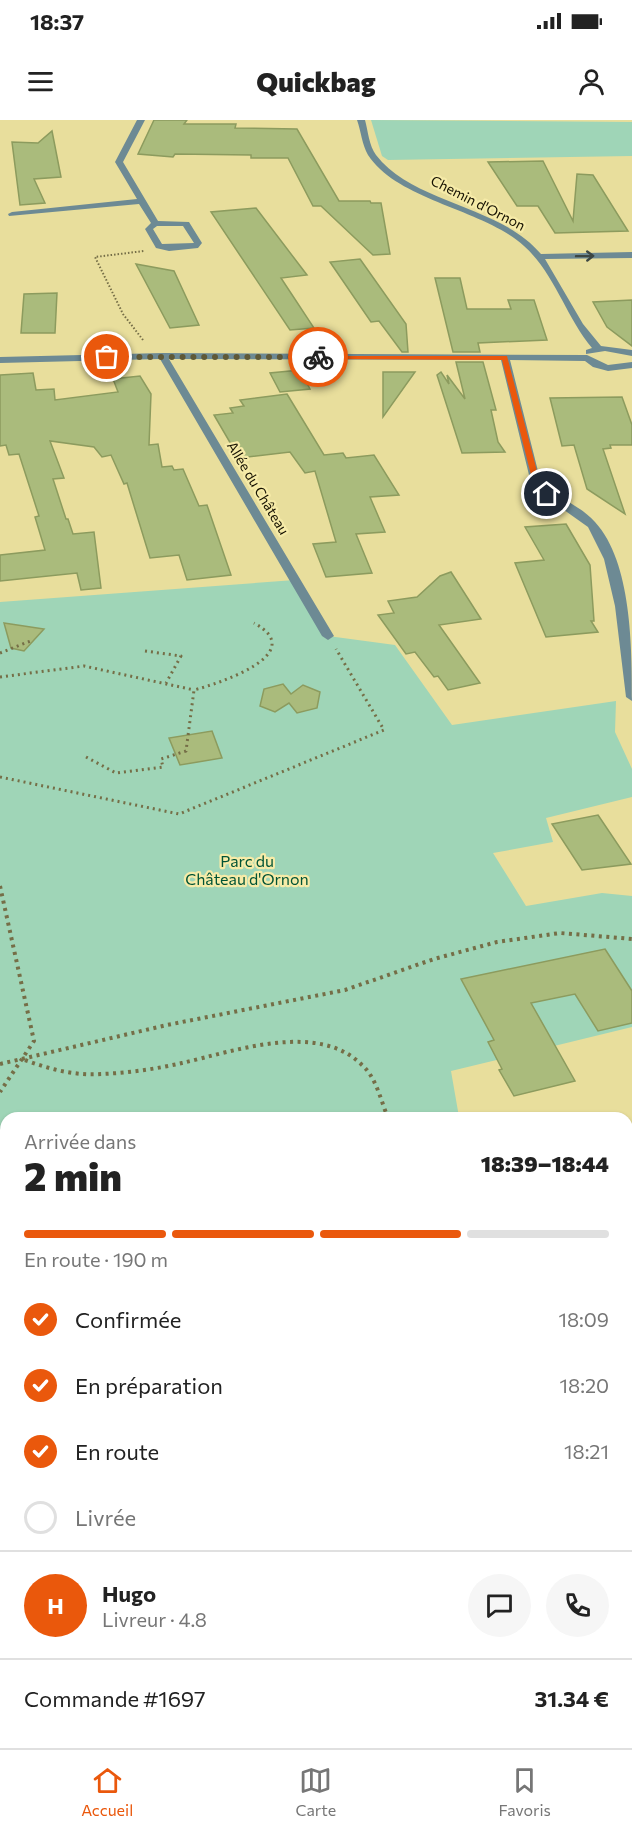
<!DOCTYPE html>
<html lang="fr">
<head>
<meta charset="utf-8">
<style>
  :root { --surface:#fff; --page:#f6f6f6; --text:#222; --muted:#767676; --line:#e0e0e0; --accent:#ea580c }
  body { margin:0; font-family:Commissioner,sans-serif; background:var(--page); color:var(--text); height:100vh; display:flex; flex-direction:column; font-size:22px; white-space:nowrap }
  * { box-sizing:border-box; margin:0 }
  p { font-size:20px; color:var(--muted) }
  .icon { flex:none; width:33px; height:33px; fill:none; stroke:currentColor; stroke-width:2; stroke-linecap:round; stroke-linejoin:round }
  .map { position:relative; flex:1; overflow:hidden }
  .panel { position:absolute; left:0px; top:992px; width:633px; height:638px; display:flex; flex-direction:column; background:var(--surface); border-radius:18px 18px 0 0; box-shadow:0 2px 4px #0004 }
  .panel>* { flex:none }
  .pin { position:absolute; display:grid; place-items:center; width:51px; height:51px; color:#fff; margin:-26px; border:3px solid #fff; border-radius:50%; box-shadow:0 2px 6px #0007 }
  .courier { position:absolute; display:grid; place-items:center; width:60px; height:60px; margin:-30px; border:4px solid #ea580c; border-radius:50%; background:#fff; color:#222; box-shadow:0 2px 8px #0007 }
  .summary em { font-style:normal; font-weight:800 }
  .summary div { display:flex; flex-direction:column-reverse }
  .summary { display:flex; align-items:center; justify-content:space-between; height:102px; padding:0 24px }
  h1 { font-size:39px; font-weight:800; line-height:45px }
  .bar { display:grid; grid-template-columns:repeat(4,1fr); gap:9px 6px; align-content:center; height:72px; padding:0 24px }
  .bar i { height:8px; border-radius:4px; background:var(--line) }
  .bar .selected { background:var(--accent) }
  .bar p { grid-column:span 4 }
  .line { display:flex; align-items:center; gap:15px; padding:0 24px; border-top:2px solid var(--line) }
  .line div { flex:1 }
  .round { display:grid; place-items:center; flex:none; width:63px; height:63px; border-radius:32px; background:var(--page) }
  ol { padding:0 24px; list-style:none }
  li { display:flex; align-items:center; gap:18px; height:66px }
  li p { margin-inline-start:auto }
  li .icon { padding:6px; border-radius:50%; background:var(--accent); color:#fff; stroke-width:4 }
  li:last-child { color:var(--muted) }
  li i { width:33px; height:33px; border:3px solid var(--line); border-radius:50% }
  .status { display:flex; justify-content:space-between; align-items:center; height:42px; padding:0 30px; background:var(--surface); direction:ltr }
  .status svg { height:16px; fill:currentColor }
  header { display:flex; justify-content:space-between; align-items:center; height:78px; padding:0 24px; background:var(--surface); font-size:27px; font-weight:800 }
  .dock { display:flex; justify-content:space-around; align-items:center; height:84px; border-top:2px solid var(--line); background:var(--surface); font-size:16px; color:var(--muted) }
  .dock a { display:grid; justify-items:center; gap:3px }
  .dock .selected { color:var(--accent) }
  .map>svg:first-child { display:block }
</style>
</head>
<body>
<div class="status"><b>18:37</b><svg viewBox="0 0 49 12"><path d="M0 12V9h3v3zM5 12V6h3v6zM10 12V3h3v9zM15 12V0h3v12zM26 1h20v11H26zM47 4h2v5h-2z"/></svg></div>
<header><svg class="icon" aria-label="menu" viewBox="0 0 24 24"><path d="M4 6h16M4 12h16M4 18h16"/></svg>Quickbag<svg class="icon" aria-label="person" viewBox="0 0 24 24"><circle cx="12" cy="8" r="4"/><path d="M4 21q1-7 8-7t8 7"/></svg></header>
<div class="map">
<svg width="632" height="1628" viewBox="0 0 632 1628">
  <rect width="100%" height="100%" fill="#e8de9c"/>
  <g fill="#9fd5b7">
    <polygon points="371,0 632,2 632,36 388,40 382,36"/>
    <polygon points="295,460 328,516 395,525 452,605 616,581 615,612 632,649 632,677 546,698 553,722 493,733 526,786 602,773 632,776 632,907 451,951 459,997 6,998 6,1623 263,1623 259,1628 0,1628 0,482"/>
    <polygon points="632,1244 632,1356 627,1354 627,1245"/>
  </g>
  <g fill="#aabb7c" stroke="#8c9b5e" stroke-width="1.5">
    <polygon points="154,0 187,0 184,4 236,4 235,8 297,9 339,81 370,81 371,83 381,83 390,134 373,135 321,86 313,86 288,38 251,38 251,35 175,34 173,37 138,34"/>
    <polygon points="52,11 61,57 34,59 45,83 20,85 12,22 38,23"/>
    <polygon points="543,41 573,101 577,54 593,55 628,111 555,113 538,86 517,86 488,42"/>
    <polygon points="256,88 307,155 281,158 314,208 290,210 211,92"/>
    <polygon points="360,139 406,204 408,232 402,232 379,201 371,202 330,142"/>
    <polygon points="136,144 174,151 199,205 170,208"/>
    <polygon points="435,158 460,158 467,189 511,189 508,180 534,180 547,220 478,223 480,232 453,232"/>
    <polygon points="57,173 55,213 21,213 24,174"/>
    <polygon points="632,180 632,226 607,207 593,182"/>
    <polygon points="456,242 483,242 496,290 491,290 498,322 505,332 462,333 437,255 441,252 449,264 447,255 465,279"/>
    <polygon points="300,250 310,269 280,272 270,253"/>
    <polygon points="383,252 415,252 383,297"/>
    <polygon points="33,253 36,270 54,269 55,280 118,272 113,259 140,256 151,274 149,325 158,324 162,347 172,346 174,350 183,349 199,386 207,385 231,455 187,460 179,435 150,438 127,363 124,364 111,335 102,337 94,327 50,321 64,358 53,359 66,399 68,399 73,414 94,412 101,468 81,470 77,453 0,461 0,435 45,430 35,397 39,396 19,334 9,335 6,325 0,326 0,255"/>
    <polygon points="287,274 324,335 343,333 346,338 374,335 399,375 370,377 385,412 356,414 372,453 326,457 313,424 336,422 315,351 305,353 290,332 239,338 214,295 233,293 230,288 244,286 240,280"/>
    <polygon points="622,277 632,305 632,325 610,325 611,328 603,329 625,394 587,369 574,325 562,326 550,278"/>
    <polygon points="566,404 590,445 594,501 591,501 598,512 546,517 515,443 544,440 525,407"/>
    <polygon points="451,452 481,499 439,505 480,563 448,570 438,556 434,557 415,532 406,534 378,495 394,493 388,481 417,477 440,456"/>
    <polygon points="4,503 44,509 24,531 11,528"/>
    <polygon points="283,564 291,574 303,565 320,572 317,588 297,593 289,583 275,592 260,586 264,569"/>
    <polygon points="212,611 222,638 180,645 169,618"/>
    <polygon points="598,695 631,744 582,750 552,704"/>
    <polygon points="605,829 632,871 632,903 598,911 575,874 531,883 575,961 514,976 499,950 502,949 488,922 494,920 461,859"/>
  </g>
  <g fill="none" stroke-linecap="round" stroke-linejoin="round">
    <polyline stroke="#756e47" stroke-width="2" stroke-dasharray="1.5 2" stroke-linecap="butt" points="143,220 123,194 95,137 144,131"/>
    <g stroke="#756e47" stroke-width="3" stroke-dasharray="2 4" stroke-linecap="butt">
      <polyline points="145,531 181,536 166,563"/>
      <polyline points="0,533 33,520"/>
      <polyline points="0,557 84,546 194,570"/>
      <path d="M86,637L116,653L163,647L161,639L186,631L194,570C217,564 311,534 254,503"/>
      <polyline points="0,657 179,694 384,610 336,529"/>
    </g>
    <g stroke="#756e47" stroke-width="4" stroke-dasharray="3 4.5" stroke-linecap="butt">
      <polyline points="0,766 34,921 0,972"/>
      <path d="M25,940C49,949 75,956 101,954C128,953 156,949 182,943C235,931 318,901 362,945C376,957 381,981 388,998"/>
      <polyline points="0,944 167,905 345,870 434,839 497,822 560,813 632,819"/>
    </g>
    <polyline stroke="#756e47" stroke-width="5" stroke-dasharray="4 6" stroke-linecap="butt" points="627,1298 632,1300"/>
    <g fill="#6d8a94" fill-rule="evenodd">
      <path d="M137,0H145L123,42L158,101L189,102L202,123L198,128L169,131L156,128L145,109L151,103L139,84L9,96L8,94L12,92L137,79L115,42ZM157,106H183L194,123L162,124L153,109Z"/>
      <path d="M357,0H365C368,11 369,26 376,35C414,84 500,85 541,134L632,132V138L545,139L583,204L601,226L632,230V236L605,231L586,234V230L592,228C566,197 555,154 524,126C484,89 398,81 368,35C362,25 361,11 357,0Z"/>
      <path d="M163,233L587,235L608,245L632,242V248L608,251L593,247L585,241L510,240L540,359C555,378 579,384 595,402C632,442 632,529 632,581L626,577L615,486L604,439L588,407L543,375L530,359L501,240L169,239L334,516L328,520L322,516L160,239L0,243V237Z"/>
    </g>
  </g>
  <defs><path id="oneway-shaft" d="M-6 0H5M1.5-3L5.5 0L1.5 3" fill="none" stroke-width="1.6" stroke-linecap="round" stroke-linejoin="round" transform="scale(1.5)"/></defs>
  <use stroke="#3d4743" href="#oneway-shaft" transform="translate(585 136) rotate(-1)"/>
  <polygon fill="#ea580c" points="315,236 507,236 539,359 551,374 545,376 532,359 502,240 318,239"/>
  <g fill="none" stroke-linecap="round" stroke-linejoin="round">
    <polyline stroke="#5f5937" stroke-width="6" stroke-dasharray="0 10.8" points="107,237 318,237"/>
  </g>
  <g text-anchor="middle" stroke-width="4.5" stroke-linejoin="round" paint-order="stroke">
    <g font-size="14" fill="#151100" stroke="#f6eba8">
      <text transform="translate(478 83) rotate(27)" y="5">Chemin d'Ornon</text>
      <text transform="translate(258 368) rotate(59)" y="5">Allée du Château</text>
    </g>
    <g font-size="16" fill="#005335" stroke="#f6eba8">
      <text x="247" y="747">Parc du<tspan x="247" dy="18">Château d'Ornon</tspan></text>
    </g>
  </g>
</svg>
<div class="pin" style="left:107px;top:237px;background:#ea580c"><svg class="icon" aria-label="bag" viewBox="0 0 24 24"><path d="M5 8h14l-1 12H6zM9 8a3 3 0 0 1 6 0"/></svg></div>
<div class="pin" style="left:547px;top:374px;background:#1f2937"><svg class="icon" aria-label="home" viewBox="0 0 24 24"><path d="M3 11l9-7 9 7M6 9v11h12V9"/></svg></div>
<div class="courier" style="left:318px;top:237px"><svg class="icon" aria-label="bike" viewBox="0 0 24 24"><circle cx="6" cy="16" r="4"/><circle cx="18" cy="16" r="4"/><path d="M6 16l4-8h5l3 8M10 8l3 8H6M13 5h3"/></svg></div>
<section class="panel">
<div class="summary"><div><h1>2 min</h1><p>Arrivée dans</p></div><em>18:39–18:44</em></div>
<div class="bar"><i class="selected"></i><i class="selected"></i><i class="selected"></i><i></i><p>En route · 190 m</p></div>
<ol>
<li><svg class="icon" aria-label="check" viewBox="0 0 24 24"><path d="M5 12l5 5 9-10"/></svg>Confirmée<p>18:09</p></li>
<li><svg class="icon" aria-label="check" viewBox="0 0 24 24"><path d="M5 12l5 5 9-10"/></svg>En préparation<p>18:20</p></li>
<li><svg class="icon" aria-label="check" viewBox="0 0 24 24"><path d="M5 12l5 5 9-10"/></svg>En route<p>18:21</p></li>
<li><i></i>Livrée</li>
</ol>
<div class="line" style="height:108px"><b class="round" style="background:var(--accent);color:#fff">H</b><div><b>Hugo</b><p>Livreur · 4.8</p></div><a class="round"><svg class="icon" aria-label="chat" viewBox="0 0 24 24"><path d="M4 5h16v11H9l-5 4z"/></svg></a><a class="round"><svg class="icon" aria-label="phone" viewBox="0 0 24 24"><path d="M5 4h4l2 5-3 2q2 4 5 5l2-3 5 2v4C11 20 4 13 5 4z"/></svg></a></div>
<div class="line" style="height:78px"><div>Commande #1697</div><b>31.34 €</b></div>
</section>
</div>
<nav class="dock">
<a class="selected"><svg class="icon" aria-label="home" viewBox="0 0 24 24"><path d="M3 11l9-7 9 7M6 9v11h12V9"/></svg>Accueil</a>
<a><svg class="icon" aria-label="map" viewBox="0 0 24 24"><path d="M3 6l6-2 6 2 6-2v14l-6 2-6-2-6 2zM9 4v14M15 6v14"/></svg>Carte</a>
<a><svg class="icon" aria-label="saved" viewBox="0 0 24 24"><path d="M7 4h10v16l-5-4-5 4z"/></svg>Favoris</a>
</nav>
</body>
</html>
